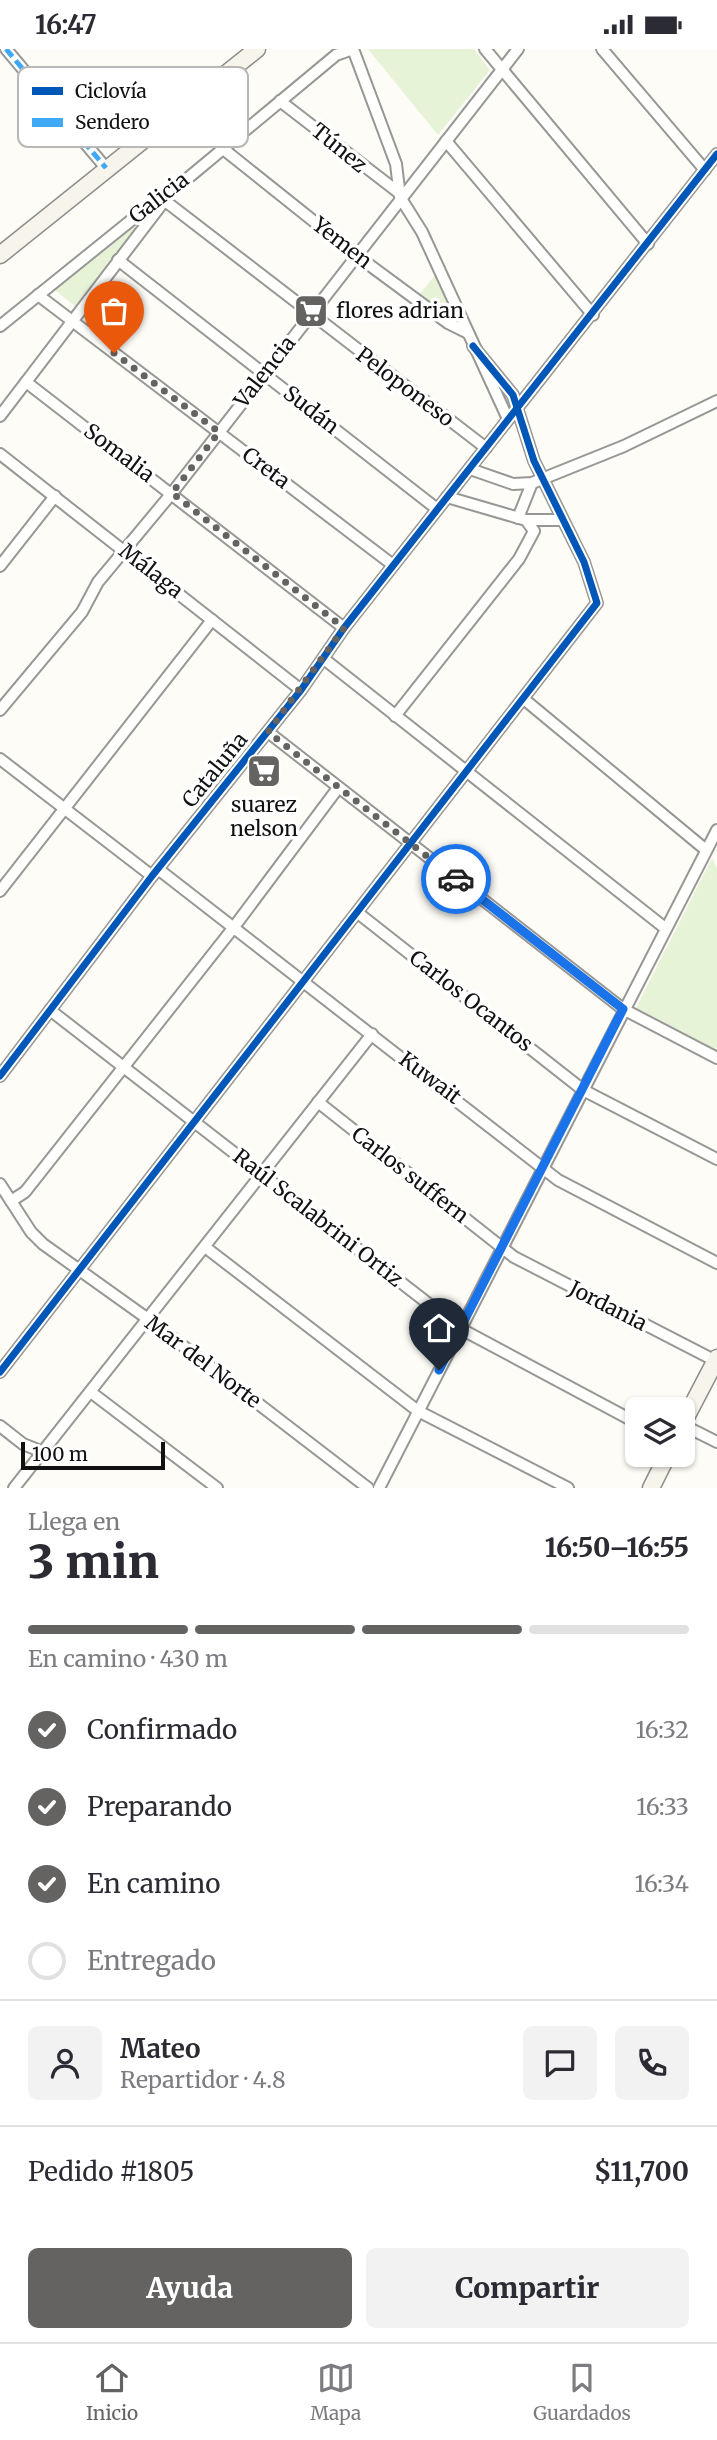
<!DOCTYPE html>
<html lang="es">
<head>
<meta charset="utf-8">
<style>
  :root { --surface:#fff; --page:#f2f2f3; --text:#2b2b33; --muted:#7c7c81; --line:#e1e1e2; --accent:#646362 }
  body { margin:0; font-family:Merriweather,serif; background:var(--page); color:var(--text); height:100vh; display:flex; flex-direction:column; font-size:26px; white-space:nowrap }
  * { box-sizing:border-box; margin:0 }
  p { font-size:23px; color:var(--muted) }
  .icon { flex:none; width:38px; height:38px; fill:none; stroke:currentColor; stroke-width:2; stroke-linecap:round; stroke-linejoin:round }
  .map { position:relative; height:1439px; overflow:hidden }
  .panel { display:flex; flex-direction:column; background:var(--surface); flex:1 }
  .panel>* { flex:none }
  .controls { position:absolute; left:625px; top:1348px; display:grid; gap:14px }
  .controls a { display:grid; place-items:center; width:70px; height:70px; border-radius:10px; background:var(--surface); box-shadow:0 2px 5px #0004; font-size:35px }
  .scale { position:absolute; left:21px; bottom:18px; width:144px; box-sizing:border-box; padding-left:7px; border:4px solid #111; border-top:0; font-size:19px; line-height:24px; white-space:nowrap; color:#111; -webkit-text-stroke:5px #fff; paint-order:stroke }
  .pin { position:absolute; display:grid; place-items:center; width:60px; height:60px; color:#fff; margin:-72px -30px; border-radius:50% 50% 50% 0; rotate:-45deg; box-shadow:0 0 7px #0007 }
  .pin .icon { rotate:45deg }
  .courier { position:absolute; display:grid; place-items:center; width:70px; height:70px; margin:-35px; border:5px solid #1a73e8; border-radius:50%; background:#fff; color:#222; box-shadow:0 2px 9px #0007 }
  .summary em { font-style:normal; font-weight:800 }
  .summary div { display:flex; flex-direction:column-reverse }
  .summary { display:flex; align-items:center; justify-content:space-between; height:119px; padding:0 28px }
  h1 { font-size:46px; font-weight:800; line-height:52px }
  .bar { display:grid; grid-template-columns:repeat(4,1fr); gap:10px 7px; align-content:center; height:84px; padding:0 28px }
  .bar i { height:9px; border-radius:5px; background:var(--line) }
  .bar .active { background:var(--accent) }
  .bar p { grid-column:span 4 }
  .line { display:flex; align-items:center; gap:18px; padding:0 28px; border-top:2px solid var(--line) }
  .line div { flex:1 }
  .round { display:grid; place-items:center; flex:none; width:74px; height:74px; border-radius:10px; background:var(--page) }
  ol { padding:0 28px; list-style:none }
  li { display:flex; align-items:center; gap:21px; height:77px }
  li p { margin-inline-start:auto }
  li .icon { padding:7px; border-radius:50%; background:var(--accent); color:#fff; stroke-width:4 }
  li:last-child { color:var(--muted) }
  li i { width:38px; height:38px; border:4px solid var(--line); border-radius:50% }
  .primary-button { display:flex; gap:14px; margin-top:auto; padding:14px 28px }
  .primary-button a { flex:1; height:80px; border-radius:10px; background:var(--accent); color:#fff; font-size:28px; font-weight:800; line-height:80px; text-align:center }
  .primary-button a+a { background:var(--page); color:var(--text) }
  .status { display:flex; justify-content:space-between; align-items:center; height:49px; padding:0 35px; background:var(--surface); direction:ltr }
  .status svg { height:19px; fill:currentColor }
  .menu { display:flex; justify-content:space-around; align-items:center; height:98px; border-top:2px solid var(--line); background:var(--surface); font-size:19px; color:var(--muted) }
  .menu a { display:grid; justify-items:center; gap:4px }
  .menu .active { color:var(--accent) }
  .map>svg:first-child { display:block }
</style>
</head>
<body>
<div class="status"><b>16:47</b><svg viewBox="0 0 49 12"><path d="M0 12V9h3v3zM5 12V6h3v6zM10 12V3h3v9zM15 12V0h3v12zM26 1h20v11H26zM47 4h2v5h-2z"/></svg></div>
<div class="map">
<svg width="717" height="1439" viewBox="0 0 717 1439">
  <rect width="100%" height="100%" fill="#fdfcf7"/>
  <g fill="#e7f3d7">
    <polygon points="368,0 474,0 490,21 438,86"/>
    <polygon points="133,177 137,180 76,258 55,241"/>
    <polygon points="436,225 453,265 451,271 419,246"/>
    <polygon points="712,809 717,819 717,1002 635,961"/>
  </g>
  <g fill="none" stroke-linecap="round" stroke-linejoin="round">
    <g stroke="#979795" stroke-width="14">
      <g id="street">
        <polyline points="6,0 106,119"/>
        <polyline points="353,0 396,115 400,148 422,183 508,370"/>
        <polyline points="485,0 648,195"/>
        <polyline points="602,0 705,121"/>
        <polyline points="280,52 398,143"/>
        <polyline points="446,92 593,266"/>
        <polyline points="222,99 356,206 448,274 466,283"/>
        <polyline points="160,148 486,399"/>
        <polyline points="118,211 437,460"/>
        <polyline points="38,246 393,516"/>
        <polyline points="0,277 160,148 182,134 336,6 353,0"/>
        <polyline points="26,333 344,579"/>
        <polyline points="0,367 168,147"/>
        <polyline points="0,405 301,641"/>
        <polyline points="470,420 513,435 532,434 624,397 717,352"/>
        <polyline points="518,469 532,434"/>
        <polyline points="526,471 562,471"/>
        <polyline points="0,517 55,447"/>
        <polyline points="324,610 665,879"/>
        <polyline points="525,651 706,801"/>
        <polyline points="0,661 82,563 98,533 172,444 518,0"/>
        <polyline points="395,667 519,510 534,482 526,471 447,448"/>
        <polyline points="268,683 623,960 717,1009"/>
        <polyline points="0,710 152,827"/>
        <polyline points="158,820 558,1131 717,1214"/>
        <polyline points="0,842 212,571"/>
        <polyline points="358,864 583,1041 717,1110"/>
        <polyline points="50,961 461,1280 637,1374"/>
        <polyline points="0,1027 152,827 301,641 344,579 717,105"/>
        <polyline points="318,1053 514,1208 716,1312"/>
        <polyline points="0,1135 31,1183 43,1195 148,1270 368,1439"/>
        <polyline points="11,1152 25,1143 234,878 338,739"/>
        <polyline points="205,1198 418,1362 568,1439"/>
        <polyline points="0,1323 597,554 584,513 534,412 513,346 473,297"/>
        <polyline points="92,1344 217,1439"/>
        <polyline points="683,1376 717,1393"/>
        <polyline points="0,1377 23,1395 43,1403"/>
        <polyline points="14,1439 372,985"/>
        <polyline points="379,1439 717,781"/>
      </g>
    </g>
    <g stroke="#8e8d8b" stroke-width="19">
      <g id="secondary">
        <polyline points="0,206 257,0"/>
        <polyline points="682,1376 717,1309"/>
        <polyline points="651,1439 668,1405"/>
      </g>
    </g>
    <use href="#street" stroke="#fffffe" stroke-width="10"/>
    <use href="#secondary" stroke="#f6f4eb" stroke-width="16"/>
    <polyline stroke="#3fa9f5" stroke-width="5" stroke-dasharray="10 5" stroke-linecap="butt" points="6,0 106,119"/>
    <g stroke="#fff" stroke-width="11">
      <g id="cycleway">
        <polyline points="0,1027 152,827 301,641 344,579 717,105"/>
        <polyline points="0,1323 597,554 584,513 534,412 513,346 473,297"/>
      </g>
    </g>
    <use href="#cycleway" stroke="#0057b8" stroke-width="7"/>
  </g>
  <g fill="none" stroke-linecap="round" stroke-linejoin="round">
    <polyline stroke="#646362" stroke-width="7" stroke-dasharray="0 12.6" points="114,304 219,383 172,444 344,579 268,683 456,830"/>
    <polyline stroke="#1a73e8" stroke-width="9" points="439,1321 623,960 456,830"/>
  </g>
  <defs>
    <g id="supermarket-square" transform="scale(1.75)"><rect x="-9" y="-9" width="18" height="18" rx="4" fill="#646362" stroke="#fff"/><path d="M-6-5.5h2.5l.6 2H6L4.5 2H-2.5L-4.4-4H-6ZM-1.5 3.2a1.3 1.3 0 1 0 .1 0ZM3 3.2a1.3 1.3 0 1 0 .1 0Z" fill="#fff"/></g>
  </defs>
  <g fill-rule="evenodd">
    <use href="#supermarket-square" x="311" y="262"/>
    <use href="#supermarket-square" x="264" y="722"/>
  </g>
  <g text-anchor="middle" stroke-width="7" stroke-linejoin="round" paint-order="stroke">
    <g font-size="21" fill="#111" stroke="#fff">
      <text transform="translate(339 99) rotate(39)" y="7">Túnez</text>
      <text transform="translate(159 149) rotate(-38)" y="7">Galicia</text>
      <text transform="translate(342 194) rotate(38)" y="7">Yemen</text>
      <text transform="translate(265 323) rotate(-52)" y="7">Valencia</text>
      <text transform="translate(405 338) rotate(37)" y="7">Peloponeso</text>
      <text transform="translate(311 361) rotate(38)" y="7">Sudán</text>
      <text transform="translate(119 404) rotate(37)" y="7">Somalia</text>
      <text transform="translate(266 419) rotate(37)" y="7">Creta</text>
      <text transform="translate(151 522) rotate(38)" y="7">Málaga</text>
      <text transform="translate(215 721) rotate(-51)" y="7">Cataluña</text>
      <text transform="translate(471 952) rotate(38)" y="7">Carlos Ocantos</text>
      <text transform="translate(430 1029) rotate(37)" y="7">Kuwait</text>
      <text transform="translate(410 1126) rotate(38)" y="7">Carlos suffern</text>
      <text transform="translate(318 1169) rotate(38)" y="7">Raúl Scalabrini Ortiz</text>
      <text transform="translate(608 1257) rotate(27)" y="7">Jordania</text>
      <text transform="translate(203 1313) rotate(37)" y="7">Mar del Norte</text>
    </g>
    <g font-size="21" fill="#111" stroke="#fff" text-anchor="start">
      <text x="336" y="269">flores adrian</text>
      <text x="264" y="763" text-anchor="middle">suarez<tspan x="264" dy="24">nelson</tspan></text>
    </g>
  </g>
  <rect x="18" y="18" width="230" height="80" rx="10" fill="#fff" stroke="#b8b8b8" stroke-width="2"/>
  <rect x="32" y="38" width="31" height="8" fill="#0057b8"/>
  <rect x="32" y="69" width="31" height="9" fill="#3fa9f5"/>
  <g font-size="19" fill="#111">
    <text x="75" y="49">Ciclovía</text>
    <text x="75" y="80">Sendero</text>
  </g>
</svg>
<div class="controls">
<a><svg class="icon" aria-label="layers" viewBox="0 0 24 24"><path d="M12 4l9 5-9 5-9-5zM3 14l9 5 9-5"/></svg></a>
</div>
<div class="scale">100 m</div>
<div class="pin" style="left:114px;top:304px;background:#ea580c"><svg class="icon" aria-label="bag" viewBox="0 0 24 24"><path d="M5 8h14l-1 12H6zM9 8a3 3 0 0 1 6 0"/></svg></div>
<div class="pin" style="left:439px;top:1321px;background:#1f2937"><svg class="icon" aria-label="home" viewBox="0 0 24 24"><path d="M3 11l9-7 9 7M6 9v11h12V9"/></svg></div>
<div class="courier" style="left:456px;top:830px"><svg class="icon" aria-label="car" viewBox="0 0 24 24"><path d="M5 17H2v-5l4-1 3-4h7l3 4 3 1v5h-3M9 17h6M6 11h13"/><circle cx="7" cy="17" r="2"/><circle cx="17" cy="17" r="2"/></svg></div>
</div>
<section class="panel">
<div class="summary"><div><h1>3 min</h1><p>Llega en</p></div><em>16:50–16:55</em></div>
<div class="bar"><i class="active"></i><i class="active"></i><i class="active"></i><i></i><p>En camino · 430 m</p></div>
<ol>
<li><svg class="icon" aria-label="check" viewBox="0 0 24 24"><path d="M5 12l5 5 9-10"/></svg>Confirmado<p>16:32</p></li>
<li><svg class="icon" aria-label="check" viewBox="0 0 24 24"><path d="M5 12l5 5 9-10"/></svg>Preparando<p>16:33</p></li>
<li><svg class="icon" aria-label="check" viewBox="0 0 24 24"><path d="M5 12l5 5 9-10"/></svg>En camino<p>16:34</p></li>
<li><i></i>Entregado</li>
</ol>
<div class="line" style="height:126px"><a class="round"><svg class="icon" aria-label="person" viewBox="0 0 24 24"><circle cx="12" cy="8" r="4"/><path d="M4 21q1-7 8-7t8 7"/></svg></a><div><b>Mateo</b><p>Repartidor · 4.8</p></div><a class="round"><svg class="icon" aria-label="chat" viewBox="0 0 24 24"><path d="M4 5h16v11H9l-5 4z"/></svg></a><a class="round"><svg class="icon" aria-label="phone" viewBox="0 0 24 24"><path d="M5 4h4l2 5-3 2q2 4 5 5l2-3 5 2v4C11 20 4 13 5 4z"/></svg></a></div>
<div class="line" style="height:91px"><div>Pedido #1805</div><b>$11,700</b></div>
<div class="primary-button"><a>Ayuda</a><a>Compartir</a></div>
</section>
<nav class="menu">
<a class="active"><svg class="icon" aria-label="home" viewBox="0 0 24 24"><path d="M3 11l9-7 9 7M6 9v11h12V9"/></svg>Inicio</a>
<a><svg class="icon" aria-label="map" viewBox="0 0 24 24"><path d="M3 6l6-2 6 2 6-2v14l-6 2-6-2-6 2zM9 4v14M15 6v14"/></svg>Mapa</a>
<a><svg class="icon" aria-label="saved" viewBox="0 0 24 24"><path d="M7 4h10v16l-5-4-5 4z"/></svg>Guardados</a>
</nav>
</body>
</html>
